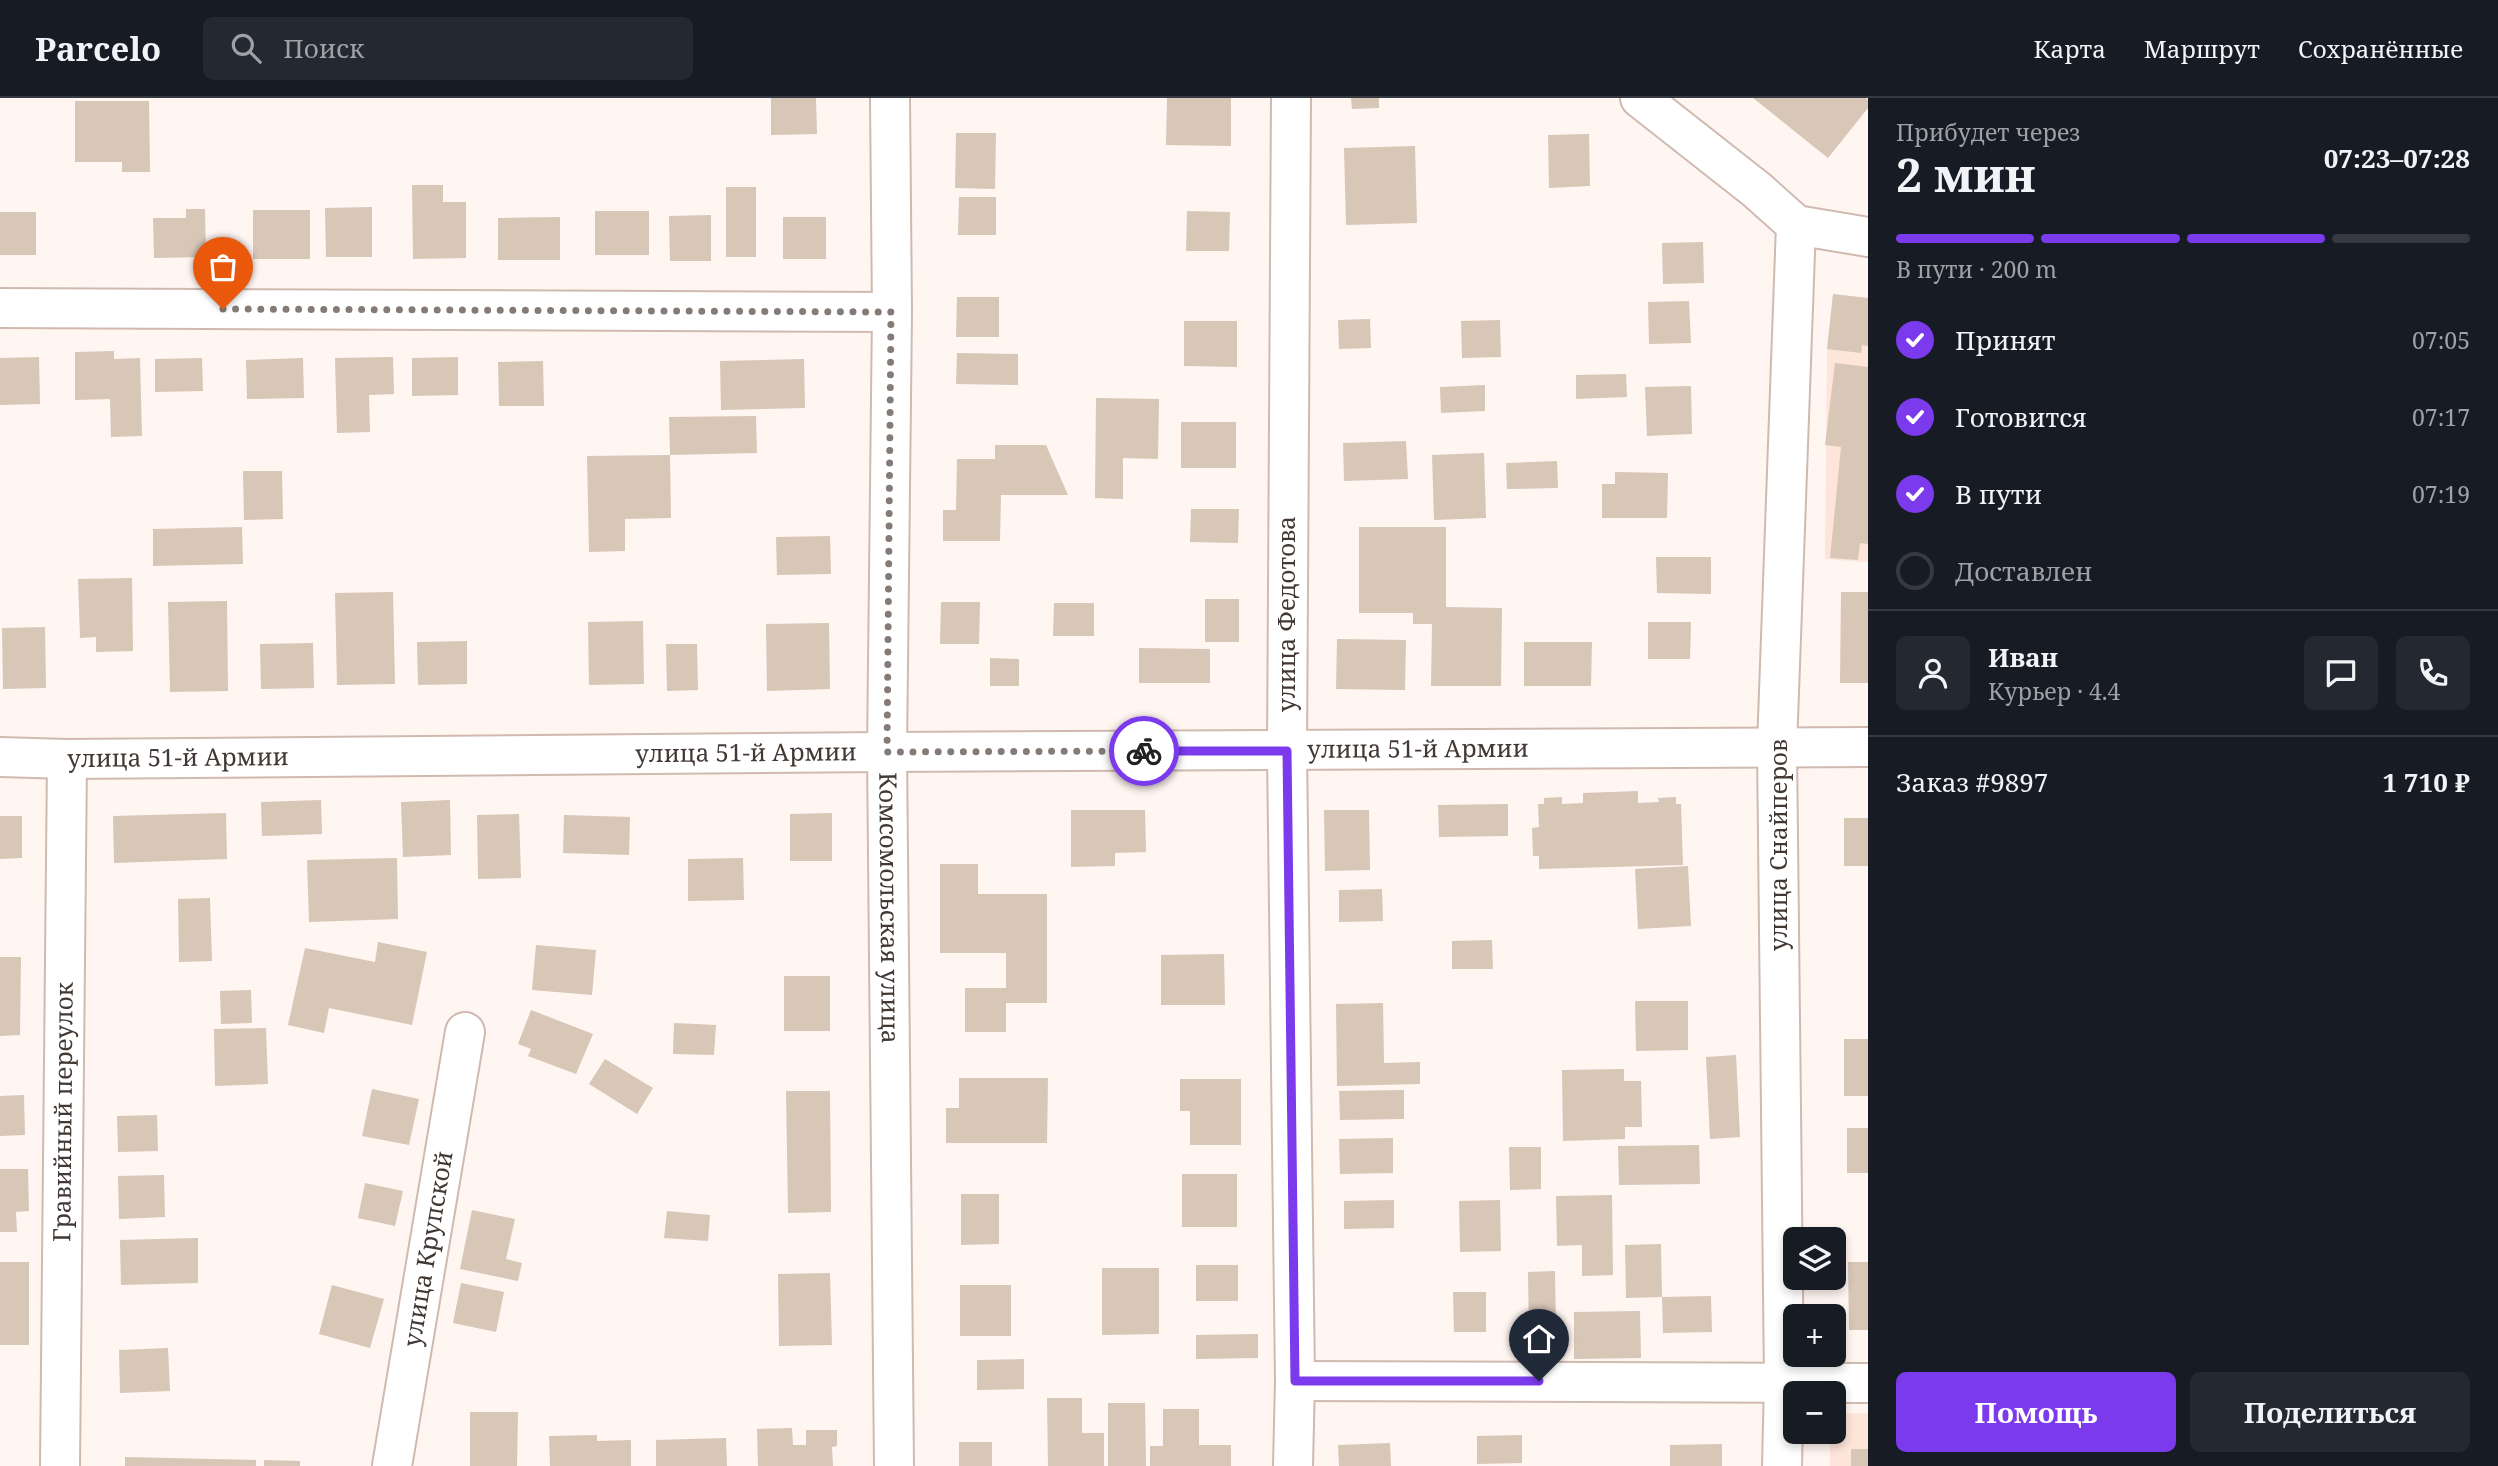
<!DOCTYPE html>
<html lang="ru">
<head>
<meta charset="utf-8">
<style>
  :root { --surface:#171b24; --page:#242831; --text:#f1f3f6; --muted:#9ea1a6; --line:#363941; --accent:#7c3aed }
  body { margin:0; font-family:"Noto Serif",serif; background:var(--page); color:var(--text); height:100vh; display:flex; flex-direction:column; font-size:26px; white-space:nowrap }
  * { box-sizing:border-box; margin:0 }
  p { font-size:23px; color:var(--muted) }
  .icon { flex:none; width:38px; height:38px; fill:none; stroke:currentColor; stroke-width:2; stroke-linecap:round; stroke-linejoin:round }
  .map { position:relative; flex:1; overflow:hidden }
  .sheet { display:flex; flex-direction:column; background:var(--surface); width:630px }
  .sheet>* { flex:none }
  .controls { position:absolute; left:1783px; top:1129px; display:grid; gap:14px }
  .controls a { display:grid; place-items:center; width:63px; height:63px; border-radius:10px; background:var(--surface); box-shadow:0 4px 10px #0003; font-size:35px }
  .pin { position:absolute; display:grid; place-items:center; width:60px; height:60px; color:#fff; margin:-72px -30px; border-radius:50% 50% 50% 0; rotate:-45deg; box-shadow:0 0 7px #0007 }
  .pin .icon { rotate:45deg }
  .courier { position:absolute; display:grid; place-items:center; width:70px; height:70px; margin:-35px; border:5px solid #7c3aed; border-radius:50%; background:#fff; color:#222; box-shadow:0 2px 9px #0007 }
  .headline em { font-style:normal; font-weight:700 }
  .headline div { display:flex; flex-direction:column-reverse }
  .headline { display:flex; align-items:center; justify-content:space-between; height:119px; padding:0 28px }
  h1 { font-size:46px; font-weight:700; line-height:52px }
  .bar { display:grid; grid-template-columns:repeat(4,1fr); gap:10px 7px; align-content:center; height:84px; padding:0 28px }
  .bar i { height:9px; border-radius:5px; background:var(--line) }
  .bar .active { background:var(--accent) }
  .bar p { grid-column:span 4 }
  .line { display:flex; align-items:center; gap:18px; padding:0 28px; border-top:2px solid var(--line) }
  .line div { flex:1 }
  .round { display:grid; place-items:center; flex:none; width:74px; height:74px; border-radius:10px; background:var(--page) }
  ol { padding:0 28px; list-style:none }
  li { display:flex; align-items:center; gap:21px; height:77px }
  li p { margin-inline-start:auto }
  li .icon { padding:7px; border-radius:50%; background:var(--accent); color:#fff; stroke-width:4 }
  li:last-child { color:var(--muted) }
  li i { width:38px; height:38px; border:4px solid var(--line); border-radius:50% }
  .button { display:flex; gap:14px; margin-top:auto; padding:14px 28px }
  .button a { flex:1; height:80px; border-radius:10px; background:var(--accent); color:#fff; font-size:28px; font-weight:700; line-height:80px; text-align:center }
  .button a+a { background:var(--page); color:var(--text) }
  header { display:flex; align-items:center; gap:42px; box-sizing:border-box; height:98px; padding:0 35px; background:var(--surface); border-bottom:2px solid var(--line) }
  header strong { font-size:33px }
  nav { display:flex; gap:38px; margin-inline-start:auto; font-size:24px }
  .search { width:490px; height:63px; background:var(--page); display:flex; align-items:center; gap:18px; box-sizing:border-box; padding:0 24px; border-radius:10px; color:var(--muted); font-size:26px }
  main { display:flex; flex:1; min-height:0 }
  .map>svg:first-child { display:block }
</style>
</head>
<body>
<header>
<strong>Parcelo</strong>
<div class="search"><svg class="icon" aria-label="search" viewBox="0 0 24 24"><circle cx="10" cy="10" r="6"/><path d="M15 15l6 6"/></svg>Поиск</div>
<nav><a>Карта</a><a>Маршрут</a><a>Сохранённые</a></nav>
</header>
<main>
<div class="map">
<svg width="1868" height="1368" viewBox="0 0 1868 1368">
  <rect width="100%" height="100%" fill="#fff5f1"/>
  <g fill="#fde5d9">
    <polygon points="1833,196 1868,200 1868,464 1825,461 1827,251"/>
    <polygon points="1868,1315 1868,1368 1830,1368 1830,1334 1834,1334 1834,1316"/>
  </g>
  <g fill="#d8c6b7">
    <polygon points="771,0 816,0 817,36 771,37"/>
    <polygon points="1167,0 1231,0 1231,48 1166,47"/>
    <polygon points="1351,0 1379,0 1379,10 1352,11"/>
    <polygon points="1753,0 1866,0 1868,2 1868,10 1828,60"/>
    <polygon points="75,3 149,3 150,74 122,74 122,64 75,64"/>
    <polygon points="956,35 996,35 995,91 955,90"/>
    <polygon points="1589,36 1590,88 1549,90 1548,37"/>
    <polygon points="1415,48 1417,125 1346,127 1344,50"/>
    <polygon points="412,87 443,87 443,104 466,104 466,160 413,161"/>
    <rect x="726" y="89" width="30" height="70"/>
    <polygon points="959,99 996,99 996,137 958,137"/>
    <polygon points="372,109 372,159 326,159 325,110"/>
    <polygon points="186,111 205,111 206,159 154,160 153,120 186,120"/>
    <rect x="253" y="112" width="57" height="49"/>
    <rect x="595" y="113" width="54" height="44"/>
    <polygon points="1187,113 1230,114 1229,153 1186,153"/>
    <rect x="0" y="114" width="36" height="43"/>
    <polygon points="711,117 711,163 670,163 669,118"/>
    <polygon points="560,119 560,162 498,162 498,120"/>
    <rect x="783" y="119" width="43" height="42"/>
    <polygon points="1703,144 1704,185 1663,186 1662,145"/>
    <polygon points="1833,196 1868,200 1868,248 1862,247 1861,255 1827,251"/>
    <polygon points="957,199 999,199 999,239 956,239"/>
    <polygon points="1689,203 1691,245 1649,246 1648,204"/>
    <polygon points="1370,221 1371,250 1339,251 1338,222"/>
    <polygon points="1500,222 1501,259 1462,260 1461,223"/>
    <polygon points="1184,223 1237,223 1237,269 1184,268"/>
    <polygon points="114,253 114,261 140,260 142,338 111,339 110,301 75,302 75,254"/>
    <polygon points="957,255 1018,256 1018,287 956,286"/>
    <polygon points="39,259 40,306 0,307 0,260"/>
    <polygon points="393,259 394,296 369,297 370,334 337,335 335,260"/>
    <polygon points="458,259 458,297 412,298 412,260"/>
    <polygon points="202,260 203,293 155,294 155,261"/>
    <polygon points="303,260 304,300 247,301 246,262"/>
    <polygon points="804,261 805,310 721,312 720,263"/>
    <polygon points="543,263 544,308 499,308 498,264"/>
    <polygon points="1835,265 1868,269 1868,446 1860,445 1858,462 1830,460 1841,349 1825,347"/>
    <polygon points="1626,276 1627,299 1576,301 1576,277"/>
    <polygon points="1485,287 1485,313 1441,315 1440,289"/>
    <polygon points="1691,288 1692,336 1647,338 1645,289"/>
    <polygon points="1096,300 1159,301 1158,361 1123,360 1123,401 1095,400"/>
    <polygon points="756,318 757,355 670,357 669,319"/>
    <rect x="1181" y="324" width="55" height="46"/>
    <polygon points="1406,343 1408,381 1344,383 1343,345"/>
    <polygon points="995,347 1046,347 1068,397 1001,397 1000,443 943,443 943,412 956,412 957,361 995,361"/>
    <polygon points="1484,355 1486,420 1434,422 1432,357"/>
    <polygon points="670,357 671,420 625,421 625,453 589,454 587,358"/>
    <polygon points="1557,363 1558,390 1507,391 1506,365"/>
    <polygon points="243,373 282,373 283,421 244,422"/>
    <polygon points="1615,374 1668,375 1667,420 1602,420 1602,386 1615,386"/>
    <polygon points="1191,411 1239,411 1238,445 1190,444"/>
    <polygon points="242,429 243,466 153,468 153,431"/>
    <polygon points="1359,429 1446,429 1446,509 1502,510 1501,588 1431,588 1432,526 1413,526 1413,515 1359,515"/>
    <polygon points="830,438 831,476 777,477 776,439"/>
    <polygon points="1656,459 1711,459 1711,496 1657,495"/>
    <polygon points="132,480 133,553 96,554 96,539 80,540 78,481"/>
    <polygon points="393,494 395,586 337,587 335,495"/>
    <polygon points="1841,494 1868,494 1868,585 1840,585"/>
    <rect x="1205" y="501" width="34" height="43"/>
    <polygon points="227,503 228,593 170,594 168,504"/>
    <polygon points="941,504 980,504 979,546 940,546"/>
    <polygon points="1054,505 1094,505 1094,538 1053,538"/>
    <polygon points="643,523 644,586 589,587 588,524"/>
    <polygon points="1648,524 1691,524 1690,561 1648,561"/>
    <polygon points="829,525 830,591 767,593 766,526"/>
    <polygon points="45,529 46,590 3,591 2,530"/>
    <polygon points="1337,541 1406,542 1405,592 1336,591"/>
    <polygon points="467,543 467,586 418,587 417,544"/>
    <polygon points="1524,544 1592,544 1591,588 1524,588"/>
    <polygon points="313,545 314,590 261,591 260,546"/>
    <polygon points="666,546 697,546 698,592 667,593"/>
    <polygon points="1139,550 1210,551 1210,585 1139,585"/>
    <polygon points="990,560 1019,561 1019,588 990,588"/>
    <polygon points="1638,693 1638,705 1659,704 1658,700 1676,699 1676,706 1681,706 1683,767 1539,771 1539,758 1533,758 1532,730 1539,729 1538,706 1544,706 1544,700 1562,699 1562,706 1583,705 1583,695"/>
    <polygon points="321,702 322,736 262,738 261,704"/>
    <polygon points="450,702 451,757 403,759 401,704"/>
    <polygon points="1508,706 1508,738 1439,739 1438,707"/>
    <polygon points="1071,712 1145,712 1146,754 1115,755 1115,768 1071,769"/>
    <polygon points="1324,712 1369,712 1370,772 1325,773"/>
    <polygon points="226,715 227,761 114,765 113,718"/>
    <polygon points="832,715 832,763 790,763 790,716"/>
    <polygon points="519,716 521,780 478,781 477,717"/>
    <polygon points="564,717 630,719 629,757 563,755"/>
    <polygon points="0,718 22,718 22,760 0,761"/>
    <rect x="1844" y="720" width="24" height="48"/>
    <polygon points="397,760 398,821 309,824 307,762"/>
    <polygon points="743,760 744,802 688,803 688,761"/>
    <polygon points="940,766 978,766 978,796 1047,796 1047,905 1006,905 1006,934 965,934 965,890 1006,890 1006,855 940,855"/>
    <polygon points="1688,768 1691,828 1638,831 1635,771"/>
    <polygon points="1382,791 1383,823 1339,824 1339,792"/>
    <polygon points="210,800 212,863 179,864 178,801"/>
    <polygon points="1492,842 1493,871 1452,871 1452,843"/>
    <polygon points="378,844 427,854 412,927 329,910 324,935 288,927 305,850 375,864"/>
    <polygon points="536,847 596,852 592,897 532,892"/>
    <polygon points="1224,856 1225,907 1161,907 1161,857"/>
    <polygon points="0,859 21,859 20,937 0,938"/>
    <rect x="784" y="878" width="46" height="55"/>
    <polygon points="251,892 252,925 221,926 220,893"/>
    <polygon points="1635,903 1688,903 1688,952 1636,953"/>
    <polygon points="1383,905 1384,965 1420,964 1420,986 1337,988 1336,906"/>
    <polygon points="531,912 593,936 576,976 528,958 531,951 518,946"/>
    <polygon points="674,925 716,927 714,957 673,956"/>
    <polygon points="266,930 268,986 215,988 214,931"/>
    <rect x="1844" y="941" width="24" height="57"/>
    <polygon points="1736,957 1740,1039 1710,1041 1706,959"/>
    <polygon points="605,961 653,990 637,1016 589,986"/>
    <polygon points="1624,971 1624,983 1641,983 1642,1029 1625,1029 1625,1041 1563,1043 1562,972"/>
    <polygon points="959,980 1048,980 1047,1045 946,1045 946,1010 959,1010"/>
    <polygon points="1180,981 1241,981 1241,1047 1190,1047 1190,1013 1180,1013"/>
    <polygon points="372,991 419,1001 409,1047 362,1038"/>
    <polygon points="1404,992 1404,1021 1340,1022 1339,993"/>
    <polygon points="786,993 830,993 831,1114 788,1115"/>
    <polygon points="24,997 25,1037 0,1038 0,998"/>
    <polygon points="157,1017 158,1053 118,1054 117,1018"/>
    <rect x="1847" y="1030" width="21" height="45"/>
    <polygon points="1393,1040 1393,1075 1340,1076 1339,1041"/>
    <polygon points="1699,1047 1700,1086 1619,1087 1618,1048"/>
    <polygon points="1509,1049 1541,1049 1541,1091 1510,1092"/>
    <polygon points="0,1071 28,1071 29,1113 16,1114 17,1134 0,1134"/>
    <rect x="1182" y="1076" width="55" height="53"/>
    <polygon points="164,1077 165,1119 119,1121 118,1078"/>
    <polygon points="365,1085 403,1093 395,1128 358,1120"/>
    <polygon points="961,1096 999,1096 999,1146 961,1147"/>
    <polygon points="1612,1097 1613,1177 1582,1178 1582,1147 1557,1148 1556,1098"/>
    <polygon points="1394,1102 1394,1130 1344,1131 1344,1103"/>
    <polygon points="1500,1102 1501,1153 1460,1154 1459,1103"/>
    <polygon points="472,1112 515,1121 506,1161 522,1165 518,1183 460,1171"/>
    <polygon points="667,1113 710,1117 708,1143 664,1140"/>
    <polygon points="198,1140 198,1185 121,1187 120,1142"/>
    <polygon points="1661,1146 1662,1199 1626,1200 1625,1147"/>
    <rect x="0" y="1164" width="29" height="83"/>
    <polygon points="1848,1164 1868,1164 1868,1232 1849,1232"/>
    <rect x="1196" y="1167" width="42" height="36"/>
    <polygon points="1102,1170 1159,1170 1159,1236 1102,1237"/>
    <polygon points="1555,1173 1556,1234 1529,1235 1528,1174"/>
    <polygon points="830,1175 832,1247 779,1248 778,1176"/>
    <polygon points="461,1185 504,1194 496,1234 453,1225"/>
    <polygon points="332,1187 384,1201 370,1250 319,1236"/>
    <rect x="960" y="1187" width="51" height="51"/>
    <polygon points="1453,1194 1486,1194 1486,1234 1454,1234"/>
    <polygon points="1711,1198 1712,1234 1663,1235 1662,1199"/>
    <polygon points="1640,1213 1641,1260 1574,1261 1574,1214"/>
    <polygon points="1258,1236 1258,1260 1196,1261 1196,1237"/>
    <polygon points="168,1250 170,1293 120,1295 119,1252"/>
    <polygon points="1024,1261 1024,1291 977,1292 977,1262"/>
    <polygon points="1047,1300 1082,1300 1082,1335 1104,1335 1104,1368 1048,1368"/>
    <polygon points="1108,1305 1145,1305 1146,1368 1108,1368"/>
    <polygon points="1163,1311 1199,1311 1199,1347 1231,1347 1231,1368 1150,1368 1150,1348 1163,1348"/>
    <polygon points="470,1314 518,1314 517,1368 470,1368"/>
    <polygon points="792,1330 793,1347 806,1347 806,1332 837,1332 837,1348 832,1349 833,1368 758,1368 757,1331"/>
    <polygon points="597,1337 597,1343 631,1342 631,1368 550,1368 549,1338"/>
    <polygon points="1522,1337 1522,1365 1477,1366 1477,1338"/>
    <polygon points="726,1340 727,1368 656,1368 656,1342"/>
    <rect x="959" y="1344" width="33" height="24"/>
    <polygon points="1390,1345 1391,1368 1339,1368 1338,1347"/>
    <polygon points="1722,1346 1722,1368 1670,1368 1670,1347"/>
    <rect x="1851" y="1351" width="17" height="17"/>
    <polygon points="125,1359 256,1362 256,1368 125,1368"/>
    <polygon points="264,1362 300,1363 300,1368 264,1368"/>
  </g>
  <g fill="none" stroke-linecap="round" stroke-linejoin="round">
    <g stroke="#d0bab0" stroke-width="42">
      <g id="minor">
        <path id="s1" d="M890,0L892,214L887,654L894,1368"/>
        <polyline points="1291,0 1287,653 1295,1283 1293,1368"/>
        <polyline points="1640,0 1757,92 1796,127 1868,139"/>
        <polyline points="0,210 892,214"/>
        <polyline points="1295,1283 1868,1285"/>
        <path id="s2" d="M60,1368L67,661"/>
        <path id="s3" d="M392,1368L465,934"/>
        <polyline points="1782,1368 1784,1284 1777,649 1796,127"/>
      </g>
    </g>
    <g stroke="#d0bab0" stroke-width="42">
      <g id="major">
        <path id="s4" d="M0,659L67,661L887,654L1868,649"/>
      </g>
    </g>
    <use href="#minor" stroke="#fff" stroke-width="38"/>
    <use href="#major" stroke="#fff" stroke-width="38"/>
  </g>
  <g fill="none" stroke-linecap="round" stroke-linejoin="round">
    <polyline stroke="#847b77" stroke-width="7" stroke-dasharray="0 12.6" points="223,211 891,214 887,654 1144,653"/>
    <polyline stroke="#7c3aed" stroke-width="9" points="1144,653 1287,653 1295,1283 1539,1283"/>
  </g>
  <g text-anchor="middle" stroke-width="5" stroke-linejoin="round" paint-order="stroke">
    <g font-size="24" fill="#423935" stroke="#fff">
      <text transform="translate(1287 516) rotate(-90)" y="8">улица Федотова</text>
      <text dy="8" stroke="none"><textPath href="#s4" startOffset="1418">улица 51-й Армии</textPath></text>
      <text dy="8" stroke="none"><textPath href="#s4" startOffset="746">улица 51-й Армии</textPath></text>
      <text dy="8" stroke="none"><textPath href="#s4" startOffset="178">улица 51-й Армии</textPath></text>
      <text transform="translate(1779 747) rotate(-90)" y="8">улица Снайперов</text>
      <text dy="8" stroke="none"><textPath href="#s1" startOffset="810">Комсомольская улица</textPath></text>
      <text dy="8" stroke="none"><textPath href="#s2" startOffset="354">Гравийный переулок</textPath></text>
      <text dy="8" stroke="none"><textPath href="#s3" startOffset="220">улица Крупской</textPath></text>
    </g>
  </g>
</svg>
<div class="controls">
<a><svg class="icon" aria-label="layers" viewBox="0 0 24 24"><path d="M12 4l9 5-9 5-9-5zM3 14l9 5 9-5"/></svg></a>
<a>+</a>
<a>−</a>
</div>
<div class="pin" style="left:223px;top:211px;background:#ea580c"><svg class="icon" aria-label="bag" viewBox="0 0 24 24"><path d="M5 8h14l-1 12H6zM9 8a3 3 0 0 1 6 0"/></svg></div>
<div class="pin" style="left:1539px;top:1283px;background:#1f2937"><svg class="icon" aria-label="home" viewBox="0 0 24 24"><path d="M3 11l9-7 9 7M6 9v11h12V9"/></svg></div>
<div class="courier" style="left:1144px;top:653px"><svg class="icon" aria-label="bike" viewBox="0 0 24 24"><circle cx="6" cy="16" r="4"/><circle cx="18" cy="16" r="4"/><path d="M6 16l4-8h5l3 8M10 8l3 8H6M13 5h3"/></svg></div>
</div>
<section class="sheet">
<div class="headline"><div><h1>2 мин</h1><p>Прибудет через</p></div><em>07:23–07:28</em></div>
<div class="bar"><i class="active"></i><i class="active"></i><i class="active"></i><i></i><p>В пути · 200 m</p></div>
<ol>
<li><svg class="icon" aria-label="check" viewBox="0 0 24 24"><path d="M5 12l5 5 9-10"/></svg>Принят<p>07:05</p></li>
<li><svg class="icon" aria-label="check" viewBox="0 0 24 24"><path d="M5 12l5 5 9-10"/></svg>Готовится<p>07:17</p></li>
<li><svg class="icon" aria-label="check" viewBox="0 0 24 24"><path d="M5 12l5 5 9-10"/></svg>В пути<p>07:19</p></li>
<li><i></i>Доставлен</li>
</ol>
<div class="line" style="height:126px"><a class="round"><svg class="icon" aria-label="person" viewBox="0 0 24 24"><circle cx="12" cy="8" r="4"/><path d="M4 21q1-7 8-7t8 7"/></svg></a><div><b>Иван</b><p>Курьер · 4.4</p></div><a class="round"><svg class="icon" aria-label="chat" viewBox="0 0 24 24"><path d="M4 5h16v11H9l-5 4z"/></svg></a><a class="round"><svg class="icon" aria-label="phone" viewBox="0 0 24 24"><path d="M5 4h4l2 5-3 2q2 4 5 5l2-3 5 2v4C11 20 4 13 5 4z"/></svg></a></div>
<div class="line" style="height:91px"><div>Заказ #9897</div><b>1 710 ₽</b></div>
<div class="button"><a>Помощь</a><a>Поделиться</a></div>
</section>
</main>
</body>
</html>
